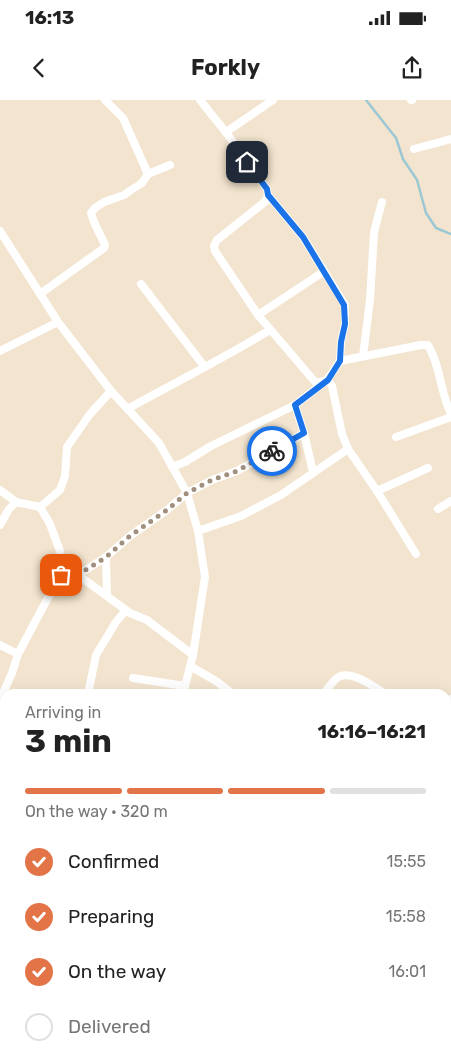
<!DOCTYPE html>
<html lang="en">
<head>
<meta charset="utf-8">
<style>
  :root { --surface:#fff; --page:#f6f6f6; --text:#222; --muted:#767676; --line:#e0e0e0; --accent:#e27447 }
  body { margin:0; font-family:Rubik,sans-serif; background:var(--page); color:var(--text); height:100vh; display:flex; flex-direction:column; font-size:19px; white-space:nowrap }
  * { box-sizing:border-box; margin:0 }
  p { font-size:16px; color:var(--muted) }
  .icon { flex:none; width:28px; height:28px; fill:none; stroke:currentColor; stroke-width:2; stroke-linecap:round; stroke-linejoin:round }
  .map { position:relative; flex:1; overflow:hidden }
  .panel { position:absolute; left:0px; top:589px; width:451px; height:376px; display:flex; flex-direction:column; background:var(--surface); border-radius:15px 15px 0 0; box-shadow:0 5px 20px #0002 }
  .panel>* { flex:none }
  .pin { position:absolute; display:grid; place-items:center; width:42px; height:42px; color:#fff; margin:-21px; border-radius:10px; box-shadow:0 2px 8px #0006 }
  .courier { position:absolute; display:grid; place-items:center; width:50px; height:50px; margin:-25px; border:4px solid #1a73e8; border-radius:50%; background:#fff; color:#222; box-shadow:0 1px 6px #0007 }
  .overview em { font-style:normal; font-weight:700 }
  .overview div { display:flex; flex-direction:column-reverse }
  .overview { display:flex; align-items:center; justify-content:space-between; height:85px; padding:0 25px }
  h1 { font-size:32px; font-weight:700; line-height:38px }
  .bar { display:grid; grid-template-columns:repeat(4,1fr); gap:8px 5px; align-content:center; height:60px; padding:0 25px }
  .bar i { height:6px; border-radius:4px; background:var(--line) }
  .bar .on { background:var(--accent) }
  .bar p { grid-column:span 4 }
  ol { padding:0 25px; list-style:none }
  li { display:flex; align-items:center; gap:15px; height:55px }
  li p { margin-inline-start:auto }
  li .icon { padding:5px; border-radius:50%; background:var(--accent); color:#fff; stroke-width:4 }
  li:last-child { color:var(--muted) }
  li i { width:28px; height:28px; border:2px solid var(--line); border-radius:50% }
  .status { display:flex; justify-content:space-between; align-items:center; height:35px; padding:0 25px; background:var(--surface); direction:ltr }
  .status svg { height:14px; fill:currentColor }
  header { display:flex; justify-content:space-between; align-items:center; height:65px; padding:0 25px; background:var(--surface); font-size:22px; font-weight:700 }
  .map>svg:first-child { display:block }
</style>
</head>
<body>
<div class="status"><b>16:13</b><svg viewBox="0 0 49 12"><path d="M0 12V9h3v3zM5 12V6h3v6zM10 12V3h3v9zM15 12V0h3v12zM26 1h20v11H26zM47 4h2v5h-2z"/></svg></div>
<header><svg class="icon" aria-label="back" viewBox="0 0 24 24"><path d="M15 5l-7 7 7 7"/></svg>Forkly<svg class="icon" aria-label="share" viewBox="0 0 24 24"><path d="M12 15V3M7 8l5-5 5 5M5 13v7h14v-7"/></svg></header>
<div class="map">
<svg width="451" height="964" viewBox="0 0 451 964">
  <rect width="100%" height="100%" fill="#fbf2df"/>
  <path fill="#f2e4ce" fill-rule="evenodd" d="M0,0H451V964H0ZM5,594H446V960H5Z"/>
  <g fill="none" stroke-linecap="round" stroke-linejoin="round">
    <polyline stroke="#9cc8d4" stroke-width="2.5" points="366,0 396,38 403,59 417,80 426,113 436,128 451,134"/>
    <g stroke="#fff" stroke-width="8">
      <polyline points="105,0 123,18 148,74"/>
      <polyline points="200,0 228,35 267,89 268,95 266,101 217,140 214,146 215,151 258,215 316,283 327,280"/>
      <polyline points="411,0 412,0"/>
      <polyline points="226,32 273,0"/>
      <polyline points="414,49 451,39"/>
      <polyline points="268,95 303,137 345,205 345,224 341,242 340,261"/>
      <polyline points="0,131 58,222 111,291 159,343 187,393 198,431 205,477 193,555 183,594"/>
      <polyline points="141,184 204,266"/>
      <polyline points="40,194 104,148 105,145 94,122 91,113 95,108 104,102 124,95 131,90 142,83 148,74 170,65"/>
      <polyline points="258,215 323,172"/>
      <polyline points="0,251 58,222"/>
      <polyline points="363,256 370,200 374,132 382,102"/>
      <path d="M129,308C176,282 224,258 270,230"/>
      <polyline points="396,337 451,317"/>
      <polyline points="348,349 377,391 428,368"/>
      <polyline points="172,367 185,362 211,346 295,305"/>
      <path d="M313,372L304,333L295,305L327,280L340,261L421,245H428C441,267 440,292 451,314"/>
      <polyline points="0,390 16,402"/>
      <polyline points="377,391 416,454"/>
      <polyline points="40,407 60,390 65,376 67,347 90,314 111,291"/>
      <polyline points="438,409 451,401"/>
      <polyline points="0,425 9,409 16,402 40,407 50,424 60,451"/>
      <polyline points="198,431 241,416 281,395 348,349 342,334 332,286 327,280"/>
      <polyline points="78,475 106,457"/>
      <polyline points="107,495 106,457 130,436 167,410 187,393 212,380 237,371 304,333"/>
      <polyline points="0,545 18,554"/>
      <polyline points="190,566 216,581 233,594"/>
      <polyline points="133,578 185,586"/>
      <polyline points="88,594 96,555 116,522 126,510"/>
      <path d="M323,594C328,589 332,582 337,578C350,568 374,587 386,594"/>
      <polyline points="0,600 12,573 18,554 58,479 61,475 67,473 78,475 130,513 147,520 193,555"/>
      <polyline points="446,606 451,599"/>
      <polyline points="446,627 451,630"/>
      <polyline points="0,632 5,635"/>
      <polyline points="446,716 451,718"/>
      <polyline points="0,737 5,734"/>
      <polyline points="446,774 451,777"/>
      <polyline points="0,800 5,810"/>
      <polyline points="446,895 451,892"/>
      <polyline points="0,955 5,951"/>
      <polyline points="85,960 88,964"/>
      <polyline points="321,960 322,964"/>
      <polyline points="94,964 101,960"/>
      <polyline points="238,964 238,960"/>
    </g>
  </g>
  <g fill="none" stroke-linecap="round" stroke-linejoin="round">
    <polyline stroke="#a18f7d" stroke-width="5" stroke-dasharray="0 9" points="61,475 67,473 78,475 106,457 130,436 167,410 187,393 212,380 237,371 272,351"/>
    <polyline stroke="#1a73e8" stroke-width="6" points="247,62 267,89 268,95 303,137 344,205 345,224 341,242 340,261 328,280 295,305 304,333 272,351"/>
  </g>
</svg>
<div class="pin" style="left:61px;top:475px;background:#ea580c"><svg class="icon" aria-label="bag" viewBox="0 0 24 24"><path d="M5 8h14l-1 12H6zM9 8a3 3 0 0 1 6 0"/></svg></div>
<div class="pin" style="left:247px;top:62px;background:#1f2937"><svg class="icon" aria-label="home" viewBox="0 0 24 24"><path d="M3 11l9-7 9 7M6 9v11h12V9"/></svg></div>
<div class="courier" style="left:272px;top:351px"><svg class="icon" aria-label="bike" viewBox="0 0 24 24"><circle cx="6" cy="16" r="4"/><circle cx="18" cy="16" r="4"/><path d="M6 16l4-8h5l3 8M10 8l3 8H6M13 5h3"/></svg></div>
<section class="panel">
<div class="overview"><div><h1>3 min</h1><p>Arriving in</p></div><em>16:16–16:21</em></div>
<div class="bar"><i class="on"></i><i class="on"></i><i class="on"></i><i></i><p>On the way · 320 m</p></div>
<ol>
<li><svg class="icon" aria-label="check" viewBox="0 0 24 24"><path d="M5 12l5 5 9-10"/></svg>Confirmed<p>15:55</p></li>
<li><svg class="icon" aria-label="check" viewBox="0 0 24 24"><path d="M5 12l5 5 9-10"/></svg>Preparing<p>15:58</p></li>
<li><svg class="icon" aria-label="check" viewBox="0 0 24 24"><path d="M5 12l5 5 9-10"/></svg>On the way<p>16:01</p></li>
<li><i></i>Delivered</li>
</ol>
</section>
</div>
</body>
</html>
